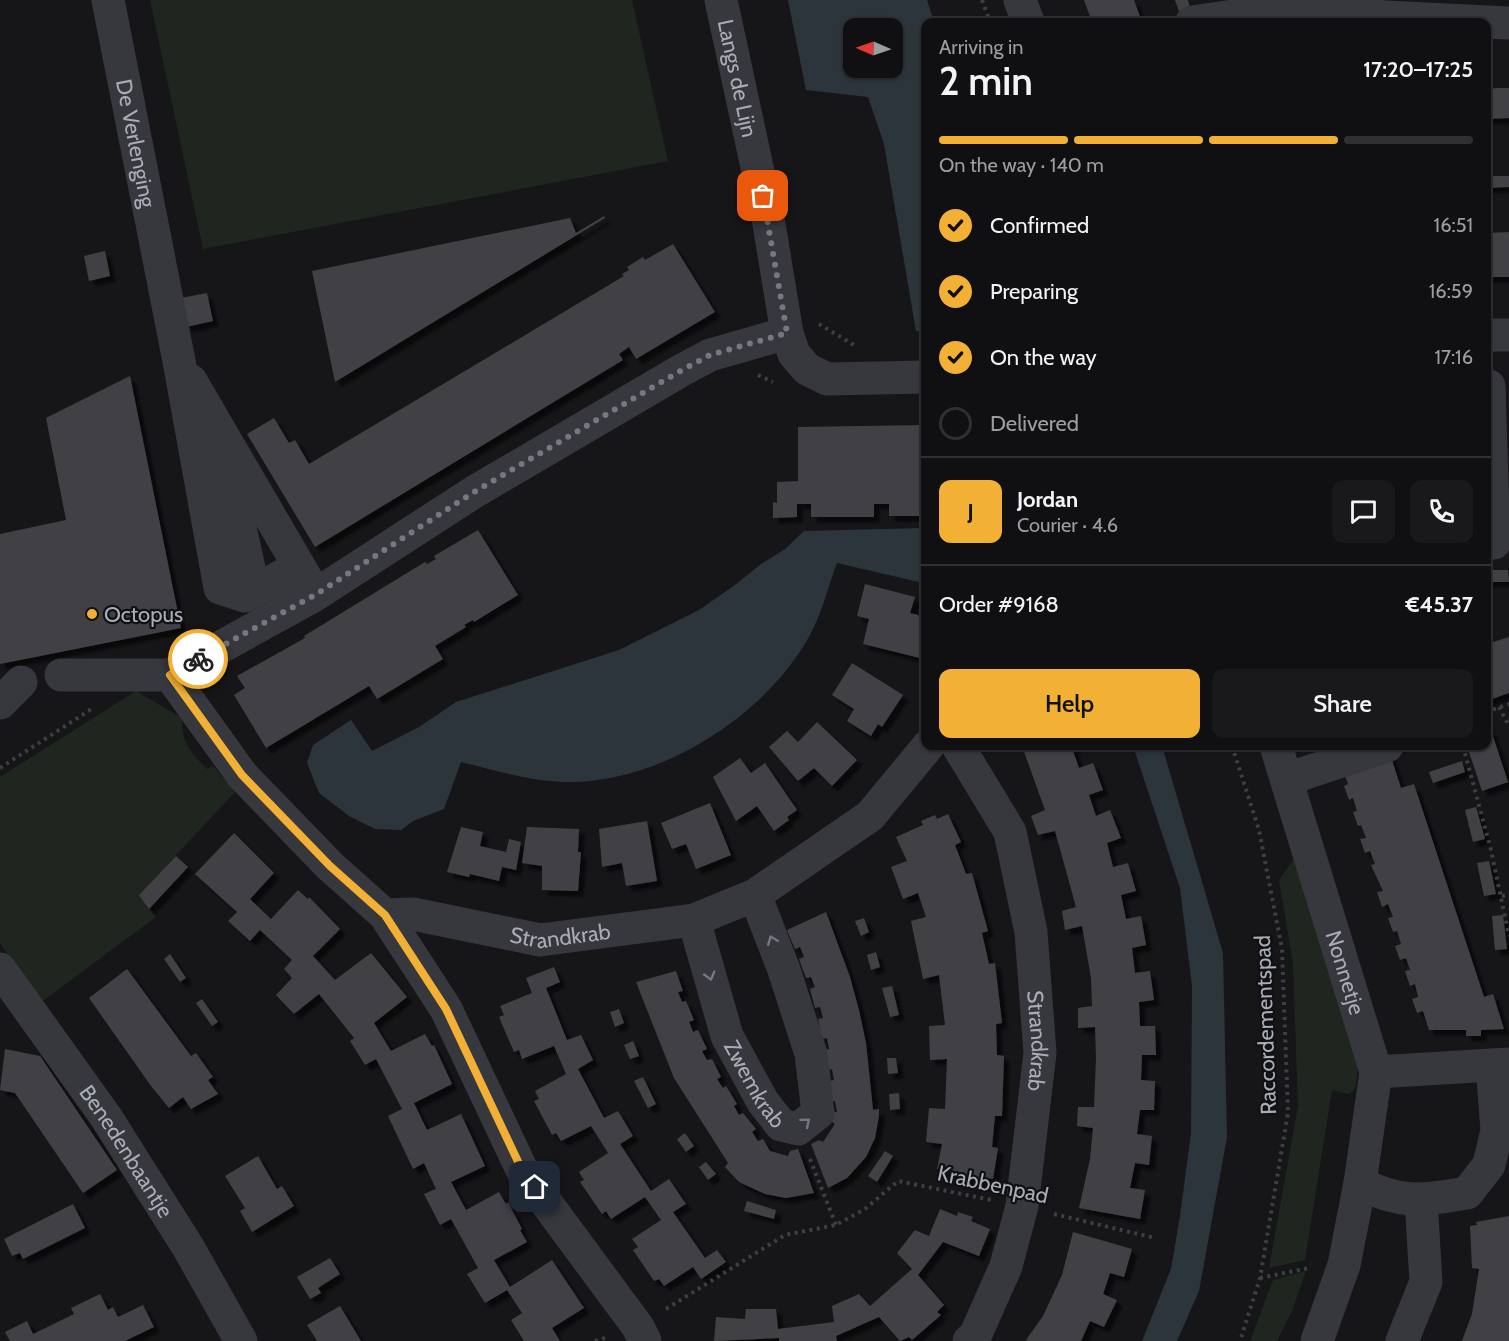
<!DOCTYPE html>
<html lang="en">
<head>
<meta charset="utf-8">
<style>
  :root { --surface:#101012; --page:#19191b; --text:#f1f3f6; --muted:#9c9d9f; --line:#303032; --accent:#f2b134 }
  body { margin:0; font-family:Cabin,sans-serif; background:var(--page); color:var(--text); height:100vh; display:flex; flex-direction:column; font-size:22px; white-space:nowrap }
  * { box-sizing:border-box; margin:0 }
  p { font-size:20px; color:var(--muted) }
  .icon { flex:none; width:33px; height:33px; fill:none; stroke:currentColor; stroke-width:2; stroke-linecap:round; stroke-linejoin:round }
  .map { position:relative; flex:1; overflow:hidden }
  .drawer { position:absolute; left:921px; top:18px; width:570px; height:732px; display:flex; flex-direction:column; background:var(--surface); border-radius:12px; box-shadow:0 2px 4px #0004,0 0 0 2px var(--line) }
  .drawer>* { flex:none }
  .needle { width:39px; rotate:272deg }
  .tools { position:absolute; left:843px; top:18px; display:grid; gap:12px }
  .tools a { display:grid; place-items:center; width:60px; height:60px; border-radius:12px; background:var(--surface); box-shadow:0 2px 4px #0004,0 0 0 2px var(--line); font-size:30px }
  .pin { position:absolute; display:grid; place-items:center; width:51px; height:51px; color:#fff; margin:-26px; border-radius:12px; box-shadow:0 3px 9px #0006 }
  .courier { position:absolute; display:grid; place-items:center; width:60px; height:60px; margin:-30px; border:4px solid #f2b134; border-radius:50%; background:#fff; color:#222; box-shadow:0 2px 8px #0007 }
  .summary em { font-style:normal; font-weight:600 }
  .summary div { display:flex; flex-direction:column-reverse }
  .summary { display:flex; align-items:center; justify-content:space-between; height:102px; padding:0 18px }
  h1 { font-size:39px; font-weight:600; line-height:45px }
  .bar { display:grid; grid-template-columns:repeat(4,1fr); gap:9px 6px; align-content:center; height:72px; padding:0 18px }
  .bar i { height:8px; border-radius:4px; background:var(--line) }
  .bar .active { background:var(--accent) }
  .bar p { grid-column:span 4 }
  .line { display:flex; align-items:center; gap:15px; padding:0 18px; border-top:2px solid var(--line) }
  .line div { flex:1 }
  .round { display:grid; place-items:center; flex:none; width:63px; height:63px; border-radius:12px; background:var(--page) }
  ol { padding:0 18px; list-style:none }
  li { display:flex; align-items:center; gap:18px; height:66px }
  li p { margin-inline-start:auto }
  li .icon { padding:6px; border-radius:50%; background:var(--accent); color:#111; stroke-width:4 }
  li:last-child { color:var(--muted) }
  li i { width:33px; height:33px; border:3px solid var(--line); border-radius:50% }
  .primary-button { display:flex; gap:12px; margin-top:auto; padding:12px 18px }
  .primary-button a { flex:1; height:69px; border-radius:12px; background:var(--accent); color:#111; font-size:24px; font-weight:600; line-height:69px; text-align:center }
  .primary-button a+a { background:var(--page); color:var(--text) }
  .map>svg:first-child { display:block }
</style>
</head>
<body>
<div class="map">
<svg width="1509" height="1341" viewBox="0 0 1509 1341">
  <defs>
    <filter id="shadow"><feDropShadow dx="5.5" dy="5.5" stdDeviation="1.5" flood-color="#0009"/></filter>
  </defs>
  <rect width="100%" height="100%" fill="#161618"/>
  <g fill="#1e261f">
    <polygon points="150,0 632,0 668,161 203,249"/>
    <path d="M136,691L182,718C181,742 191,753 207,769L213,766L235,792L139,895L156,917L40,1003L0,943V777Z"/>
    <polygon points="1296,856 1360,1056 1355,1089 1349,1094 1332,1090 1305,1260 1269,1268 1298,1106 1293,964 1279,880"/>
    <polygon points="1306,1271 1292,1311 1277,1341 1250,1341 1273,1280"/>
  </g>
  <g fill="#2c353c" fill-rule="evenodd">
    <path d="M788,0H927L934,22H926L925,331H916L884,144L868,97L806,90ZM854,28H892V68H854Z"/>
    <path d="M925,528V580L919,582L837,563C828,587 822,613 810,635C765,717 658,785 563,782C528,781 494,770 461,762L444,809L413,821L401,830L375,829L349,816L319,793L307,763L313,745L351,720L372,751L419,727L456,702L619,650L699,610L735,585L761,564L785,549L804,531Z"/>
    <polygon points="1133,746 1162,746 1223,953 1227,1137 1199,1291 1177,1341 1142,1341 1171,1269 1180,1216 1191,1133 1192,986 1180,888"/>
  </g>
  <g fill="#404145" filter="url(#shadow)">
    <polygon points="1084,0 1134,0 1142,22 1092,22"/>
    <polygon points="1175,0 1188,0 1190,8 1179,11"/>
    <polygon points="1498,88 1509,88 1509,118 1486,119 1486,89"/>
    <polygon points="1486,176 1509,176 1509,187 1486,188"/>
    <polygon points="604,216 605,218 335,382 312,271 570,218 576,233"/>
    <polygon points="1509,232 1509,277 1486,277 1486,233"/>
    <polygon points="673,244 715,312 636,359 629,347 619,354 623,360 315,547 247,434 274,418 289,443 295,440 309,464 624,276 622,274 629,270 627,267 643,257 645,260"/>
    <polygon points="105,251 110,276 89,281 84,256"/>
    <polygon points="207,293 213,321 186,327 181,298"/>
    <polygon points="130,376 181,628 0,664 0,534 66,520 46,418"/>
    <polygon points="926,425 926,516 889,516 889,504 874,504 874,517 811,517 811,504 797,504 797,517 773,518 773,502 777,503 777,482 798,481 798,427"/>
    <polygon points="478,530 518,595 474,622 473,620 464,625 466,627 435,646 443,659 377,699 369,686 266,748 234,695 245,688 237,676 305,638 304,636 425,562 427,564 436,559 434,556"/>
    <polygon points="1486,570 1508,570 1509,582 1486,582"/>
    <polygon points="865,584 915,597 910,613 926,617 926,637 920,658 863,644 869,619 857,616"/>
    <polygon points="1509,637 1509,693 1486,701 1486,656 1491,655 1487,644"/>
    <polygon points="852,663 903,695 882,727 878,724 871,736 847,721 854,709 832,695"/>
    <polygon points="817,722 857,760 832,786 814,768 798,781 769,747 787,731 798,742"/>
    <polygon points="1491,730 1508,782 1482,791 1467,746 1486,746 1486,732"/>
    <polygon points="1022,746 1078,746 1072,748 1079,768 1093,763 1103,790 1089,795 1096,816 1110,810 1121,838 1107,843 1113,867 1128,863 1136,891 1121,895 1126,919 1141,916 1146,945 1132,948 1135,973 1150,971 1154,1000 1139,1002 1140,1026 1155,1026 1156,1055 1142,1055 1141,1080 1155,1081 1154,1110 1140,1110 1137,1134 1152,1136 1149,1165 1135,1163 1130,1188 1145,1190 1140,1219 1079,1208 1090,1159 1093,1128 1077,1126 1078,1107 1094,1107 1096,1058 1095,1027 1078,1028 1078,1008 1092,1006 1091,978 1082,926 1065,930 1062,911 1076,907 1055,831 1038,835 1031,816 1045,810"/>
    <polygon points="1390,754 1401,788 1414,784 1484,997 1493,994 1504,1029 1481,1030 1481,1036 1466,1036 1466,1030 1429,1030 1423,1011 1417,1013 1412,999 1418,997 1415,984 1410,986 1405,971 1410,970 1406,958 1400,960 1395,946 1401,944 1397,931 1393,932 1388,918 1393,917 1388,904 1382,907 1377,892 1383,891 1371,865 1375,864 1370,851 1365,853 1360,839 1366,838 1361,825 1358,826 1353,812 1357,811 1353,798 1349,800 1344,786 1348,784 1343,770"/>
    <polygon points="740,758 751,773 765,763 797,810 787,817 789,820 774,831 757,806 736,821 713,777"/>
    <polygon points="1462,761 1465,772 1433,783 1429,772"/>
    <polygon points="710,803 731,855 696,869 686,844 672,849 661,823"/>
    <polygon points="1476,807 1485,839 1473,842 1465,810"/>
    <polygon points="948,814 961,842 955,845 966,874 972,873 988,931 982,933 989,964 995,963 1002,1023 996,1024 997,1055 1004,1056 1002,1116 995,1116 992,1147 998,1148 993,1179 981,1177 980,1181 965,1179 966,1174 937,1169 942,1144 926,1142 929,1108 945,1109 947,1059 930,1060 929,1026 945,1025 939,975 923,979 911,921 926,917 918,893 903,899 891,867 907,861 896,837 923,825 921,821 935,815 937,819"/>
    <polygon points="647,821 657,881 626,886 622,863 602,867 599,829"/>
    <polygon points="461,827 483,832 480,846 506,852 509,839 521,842 516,870 502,867 499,881 470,874 469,877 447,872"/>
    <polygon points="527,827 579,829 578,852 581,852 578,891 542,890 542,866 522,863"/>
    <polygon points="234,833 274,873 250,899 271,919 298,890 308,899 309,897 340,929 313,956 335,980 371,953 407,997 374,1023 391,1051 425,1034 432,1046 434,1045 452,1084 414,1103 427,1130 461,1114 485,1166 451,1182 466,1210 499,1192 506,1204 508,1202 522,1229 520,1230 527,1242 494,1260 510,1287 552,1260 584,1308 552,1328 560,1341 524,1341 511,1320 522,1313 507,1290 485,1303 467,1274 478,1268 451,1219 440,1225 424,1194 436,1189 424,1163 413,1169 388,1116 402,1109 376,1059 365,1065 350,1041 354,1038 319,994 294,1014 276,995 292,978 284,969 292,960 260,930 250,941 228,921 237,912 195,874"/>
    <polygon points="176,856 188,867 149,909 139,895"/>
    <polygon points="1489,861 1496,894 1484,896 1477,863"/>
    <polygon points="826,912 850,977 859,1010 866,1043 873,1110 879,1109 879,1116 875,1138 866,1157 847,1178 828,1188 811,1144 819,1140 823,1142 835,1124 831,1121 832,1112 837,1112 835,1101 831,1101 829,1081 834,1080 832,1069 828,1070 825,1050 829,1049 827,1038 822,1039 818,1019 823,1018 820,1007 815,1008 810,989 815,987 811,977 806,978 799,959 804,957 800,947 795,949 787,930"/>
    <polygon points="1503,915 1507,949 1495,950 1492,916"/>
    <polygon points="864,918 869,932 861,936 855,921"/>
    <polygon points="876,952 880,967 871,970 867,955"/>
    <polygon points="170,954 186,978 180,982 164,959"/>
    <polygon points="554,967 560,982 546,988 567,1040 581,1035 593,1060 578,1069 604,1118 618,1111 633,1136 620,1144 651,1191 669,1179 686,1204 673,1212 705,1258 717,1250 726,1262 701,1279 693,1267 664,1286 659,1279 654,1281 633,1250 638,1247 632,1239 661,1220 645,1197 611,1219 606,1211 602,1214 580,1182 584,1180 579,1172 608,1153 591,1126 561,1141 556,1133 552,1135 534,1101 539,1099 535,1091 566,1074 554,1046 522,1059 519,1050 514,1052 499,1017 504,1015 500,1006 532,993 526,978"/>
    <polygon points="127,969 191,1056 196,1053 213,1077 208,1080 218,1094 191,1109 183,1097 169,1108 151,1086 89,998"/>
    <polygon points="676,971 683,991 678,992 682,1002 686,1001 694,1020 689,1022 693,1032 698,1030 707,1049 702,1051 707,1060 712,1059 721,1077 717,1079 723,1088 726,1086 737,1104 734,1106 739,1115 743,1113 756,1129 752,1132 758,1141 763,1139 770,1151 788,1156 790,1151 798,1149 814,1193 786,1198 765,1194 739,1182 725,1167 728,1163 674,1078 636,982"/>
    <polygon points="892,986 899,1015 890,1017 882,988"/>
    <polygon points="202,999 218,1022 212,1026 196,1003"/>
    <polygon points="619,1009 624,1023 615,1027 610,1012"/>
    <polygon points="633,1041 639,1056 630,1059 624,1045"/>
    <polygon points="5,1049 40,1056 117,1170 83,1193 15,1093 0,1090"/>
    <polygon points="887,1058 896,1058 898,1073 888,1074"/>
    <polygon points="643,1077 656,1104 648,1108 634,1081"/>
    <polygon points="899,1093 900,1109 890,1110 889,1094"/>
    <polygon points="685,1133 694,1146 686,1152 677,1139"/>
    <polygon points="885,1151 893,1156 877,1182 868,1176"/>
    <polygon points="258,1156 277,1189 282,1186 294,1206 252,1232 240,1211 245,1208 225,1176"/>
    <polygon points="706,1162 716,1174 708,1180 699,1167"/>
    <polygon points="747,1201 776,1210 774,1219 744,1211"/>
    <polygon points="73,1204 85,1228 23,1259 20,1253 12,1256 4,1239"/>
    <polygon points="940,1209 957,1216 958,1212 973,1217 971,1221 990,1229 979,1256 943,1242 918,1275 944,1305 937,1312 941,1315 912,1340 909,1337 900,1341 879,1317 836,1336 837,1341 779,1341 779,1338 714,1341 716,1317 745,1319 746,1309 776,1309 778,1329 834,1322 832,1306 859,1294 870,1306 912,1269 897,1253 915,1230 929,1236"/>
    <polygon points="1509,1216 1509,1341 1462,1341 1472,1314 1479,1269 1472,1268 1470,1226 1477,1225 1476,1222"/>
    <polygon points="1073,1232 1132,1249 1124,1277 1110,1273 1103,1294 1117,1300 1104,1327 1090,1321 1081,1341 1028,1341 1026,1340 1043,1316 1062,1275"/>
    <polygon points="330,1258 340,1274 318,1288 321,1293 310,1299 297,1277"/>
    <polygon points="100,1294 108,1310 113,1307 118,1317 143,1305 154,1327 125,1341 10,1341 5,1332 27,1321 33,1334 74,1314 71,1308"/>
    <polygon points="340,1306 361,1341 317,1341 307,1325"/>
  </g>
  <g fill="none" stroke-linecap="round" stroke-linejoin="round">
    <g stroke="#3d3f44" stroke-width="4" stroke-dasharray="3 4.5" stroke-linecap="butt">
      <polyline points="982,0 990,22"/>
      <polyline points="819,324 854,345"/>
      <polyline points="758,375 773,382"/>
      <polyline points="1499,707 1509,726"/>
      <polyline points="1486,712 1509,704"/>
      <polyline points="1232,746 1259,830 1282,949 1288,1113 1260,1278 1240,1341"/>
      <polyline points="1463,746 1491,850 1509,936"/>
      <polyline points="0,768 93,708"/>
      <polyline points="1502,896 1509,895"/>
      <polyline points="810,1159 836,1225"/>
      <polyline points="1054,1214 1155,1238"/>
      <polyline points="1260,1278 1309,1268"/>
      <polyline points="666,1309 785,1235 836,1225 865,1209 898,1181 991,1200"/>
      <polyline points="595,1341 605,1338"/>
    </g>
    <g stroke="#37383d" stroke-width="33">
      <path id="s1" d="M108,0L179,361L220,588L245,596L298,567"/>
      <path id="s2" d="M721,0L768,218L787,333L794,354L807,369L827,379L926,377"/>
      <polyline points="1020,0 1028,22"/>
      <polyline points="1341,2 1353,13 1385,17 1509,23"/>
      <polyline points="1192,22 1344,0"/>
      <polyline points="1486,335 1509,335"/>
      <polyline points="191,381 310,585"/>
      <polyline points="1489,386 1494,543"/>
      <polyline points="225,459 254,591"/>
      <polyline points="61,675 170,675 315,595 474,492 682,370 710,355 787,333"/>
      <polyline points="170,675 242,775 330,866 385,915 446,1009 522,1170 638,1327 645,1341"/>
      <polyline points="0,703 21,682"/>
      <path id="s3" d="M958,746L1010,832L1031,932L1040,1053L1022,1206L1006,1266L975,1336L969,1341"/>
      <path id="s4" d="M1276,746L1376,1072L1509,1064"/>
      <polyline points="1287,779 1387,746"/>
      <path id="s5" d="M385,915L413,914L540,940L694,920L755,895L870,816L928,746"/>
      <path id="s6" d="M694,920L727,1036L763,1102L781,1125L798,1129L818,1113L811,1054L784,970L755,895"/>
      <path id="s7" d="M0,969L106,1117L188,1247L241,1341"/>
      <path d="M1360,1183C1400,1205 1424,1200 1467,1193L1489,1165L1497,1130L1492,1065"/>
      <polyline points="1317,1341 1344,1265 1360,1183 1376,1072"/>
      <polyline points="1402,1341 1426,1282 1421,1200"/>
    </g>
  </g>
  <defs><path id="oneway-chevron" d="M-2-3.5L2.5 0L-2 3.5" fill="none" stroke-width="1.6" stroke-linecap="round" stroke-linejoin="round" transform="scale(1.5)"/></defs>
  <g stroke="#757881">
    <use href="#oneway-chevron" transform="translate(772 940) rotate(-111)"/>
    <use href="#oneway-chevron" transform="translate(710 976) rotate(74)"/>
    <use href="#oneway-chevron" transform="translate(806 1122) rotate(-40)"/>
  </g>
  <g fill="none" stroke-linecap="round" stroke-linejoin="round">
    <polyline stroke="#757880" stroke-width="6" stroke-dasharray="0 10.8" points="198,659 315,595 474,492 682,370 710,355 787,333 763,196"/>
    <polyline stroke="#f2b134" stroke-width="8" points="198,659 170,675 242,775 330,866 385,915 446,1009 522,1170 535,1187"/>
  </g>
  <circle fill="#f2b134" stroke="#111113" stroke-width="2" cx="92" cy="614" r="6"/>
  <g text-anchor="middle" stroke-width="4.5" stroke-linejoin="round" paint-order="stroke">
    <g font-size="22" fill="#a8adb8" stroke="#111113">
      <text dy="8" stroke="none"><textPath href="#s2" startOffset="80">Langs de Lijn</textPath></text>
      <text dy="8" stroke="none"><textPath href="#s1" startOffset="146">De Verlenging</textPath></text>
      <text dy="8" stroke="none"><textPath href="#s5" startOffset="178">Strandkrab</textPath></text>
      <text dy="8" stroke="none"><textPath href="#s4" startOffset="237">Nonnetje</textPath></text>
      <text transform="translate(1265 1025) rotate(-92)" y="8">Raccordementspad</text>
      <text dy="8" stroke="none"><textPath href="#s3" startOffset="312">Strandkrab</textPath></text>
      <text dy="8" stroke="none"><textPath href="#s6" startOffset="176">Zwemkrab</textPath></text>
      <text dy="8" stroke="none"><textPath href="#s7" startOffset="222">Benedenbaantje</textPath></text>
      <text transform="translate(993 1184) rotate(12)" y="8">Krabbenpad</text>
    </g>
    <g font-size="22" fill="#a8adb8" stroke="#111113" text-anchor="start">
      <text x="104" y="622">Octopus</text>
    </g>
  </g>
</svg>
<div class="tools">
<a><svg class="needle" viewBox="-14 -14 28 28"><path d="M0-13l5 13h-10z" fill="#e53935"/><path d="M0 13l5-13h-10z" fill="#9c9d9f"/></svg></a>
</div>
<div class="pin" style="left:763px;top:196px;background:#ea580c"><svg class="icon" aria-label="bag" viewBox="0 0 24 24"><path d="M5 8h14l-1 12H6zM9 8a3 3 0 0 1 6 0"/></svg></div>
<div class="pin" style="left:535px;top:1187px;background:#1f2937"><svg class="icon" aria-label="home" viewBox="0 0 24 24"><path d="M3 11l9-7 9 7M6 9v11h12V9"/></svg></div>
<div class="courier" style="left:198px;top:659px"><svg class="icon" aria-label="bike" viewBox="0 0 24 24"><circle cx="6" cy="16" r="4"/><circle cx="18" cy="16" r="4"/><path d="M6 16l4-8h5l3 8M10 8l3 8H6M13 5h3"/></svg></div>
<section class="drawer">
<div class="summary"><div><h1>2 min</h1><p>Arriving in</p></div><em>17:20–17:25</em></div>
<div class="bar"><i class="active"></i><i class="active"></i><i class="active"></i><i></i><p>On the way · 140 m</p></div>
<ol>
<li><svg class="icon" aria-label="check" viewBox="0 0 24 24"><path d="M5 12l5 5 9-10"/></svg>Confirmed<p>16:51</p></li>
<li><svg class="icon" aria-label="check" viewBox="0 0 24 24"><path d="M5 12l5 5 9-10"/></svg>Preparing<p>16:59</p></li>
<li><svg class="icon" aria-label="check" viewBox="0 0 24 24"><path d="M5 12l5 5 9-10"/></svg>On the way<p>17:16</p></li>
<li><i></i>Delivered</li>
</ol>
<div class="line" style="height:108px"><b class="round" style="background:var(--accent);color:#111">J</b><div><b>Jordan</b><p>Courier · 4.6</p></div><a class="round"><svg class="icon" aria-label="chat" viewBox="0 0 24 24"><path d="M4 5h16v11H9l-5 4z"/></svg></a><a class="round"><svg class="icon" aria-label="phone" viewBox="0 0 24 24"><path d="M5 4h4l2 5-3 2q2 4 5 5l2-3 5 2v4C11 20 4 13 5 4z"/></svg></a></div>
<div class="line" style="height:78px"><div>Order #9168</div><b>€45.37</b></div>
<div class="primary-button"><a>Help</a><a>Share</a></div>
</section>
</div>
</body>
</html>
